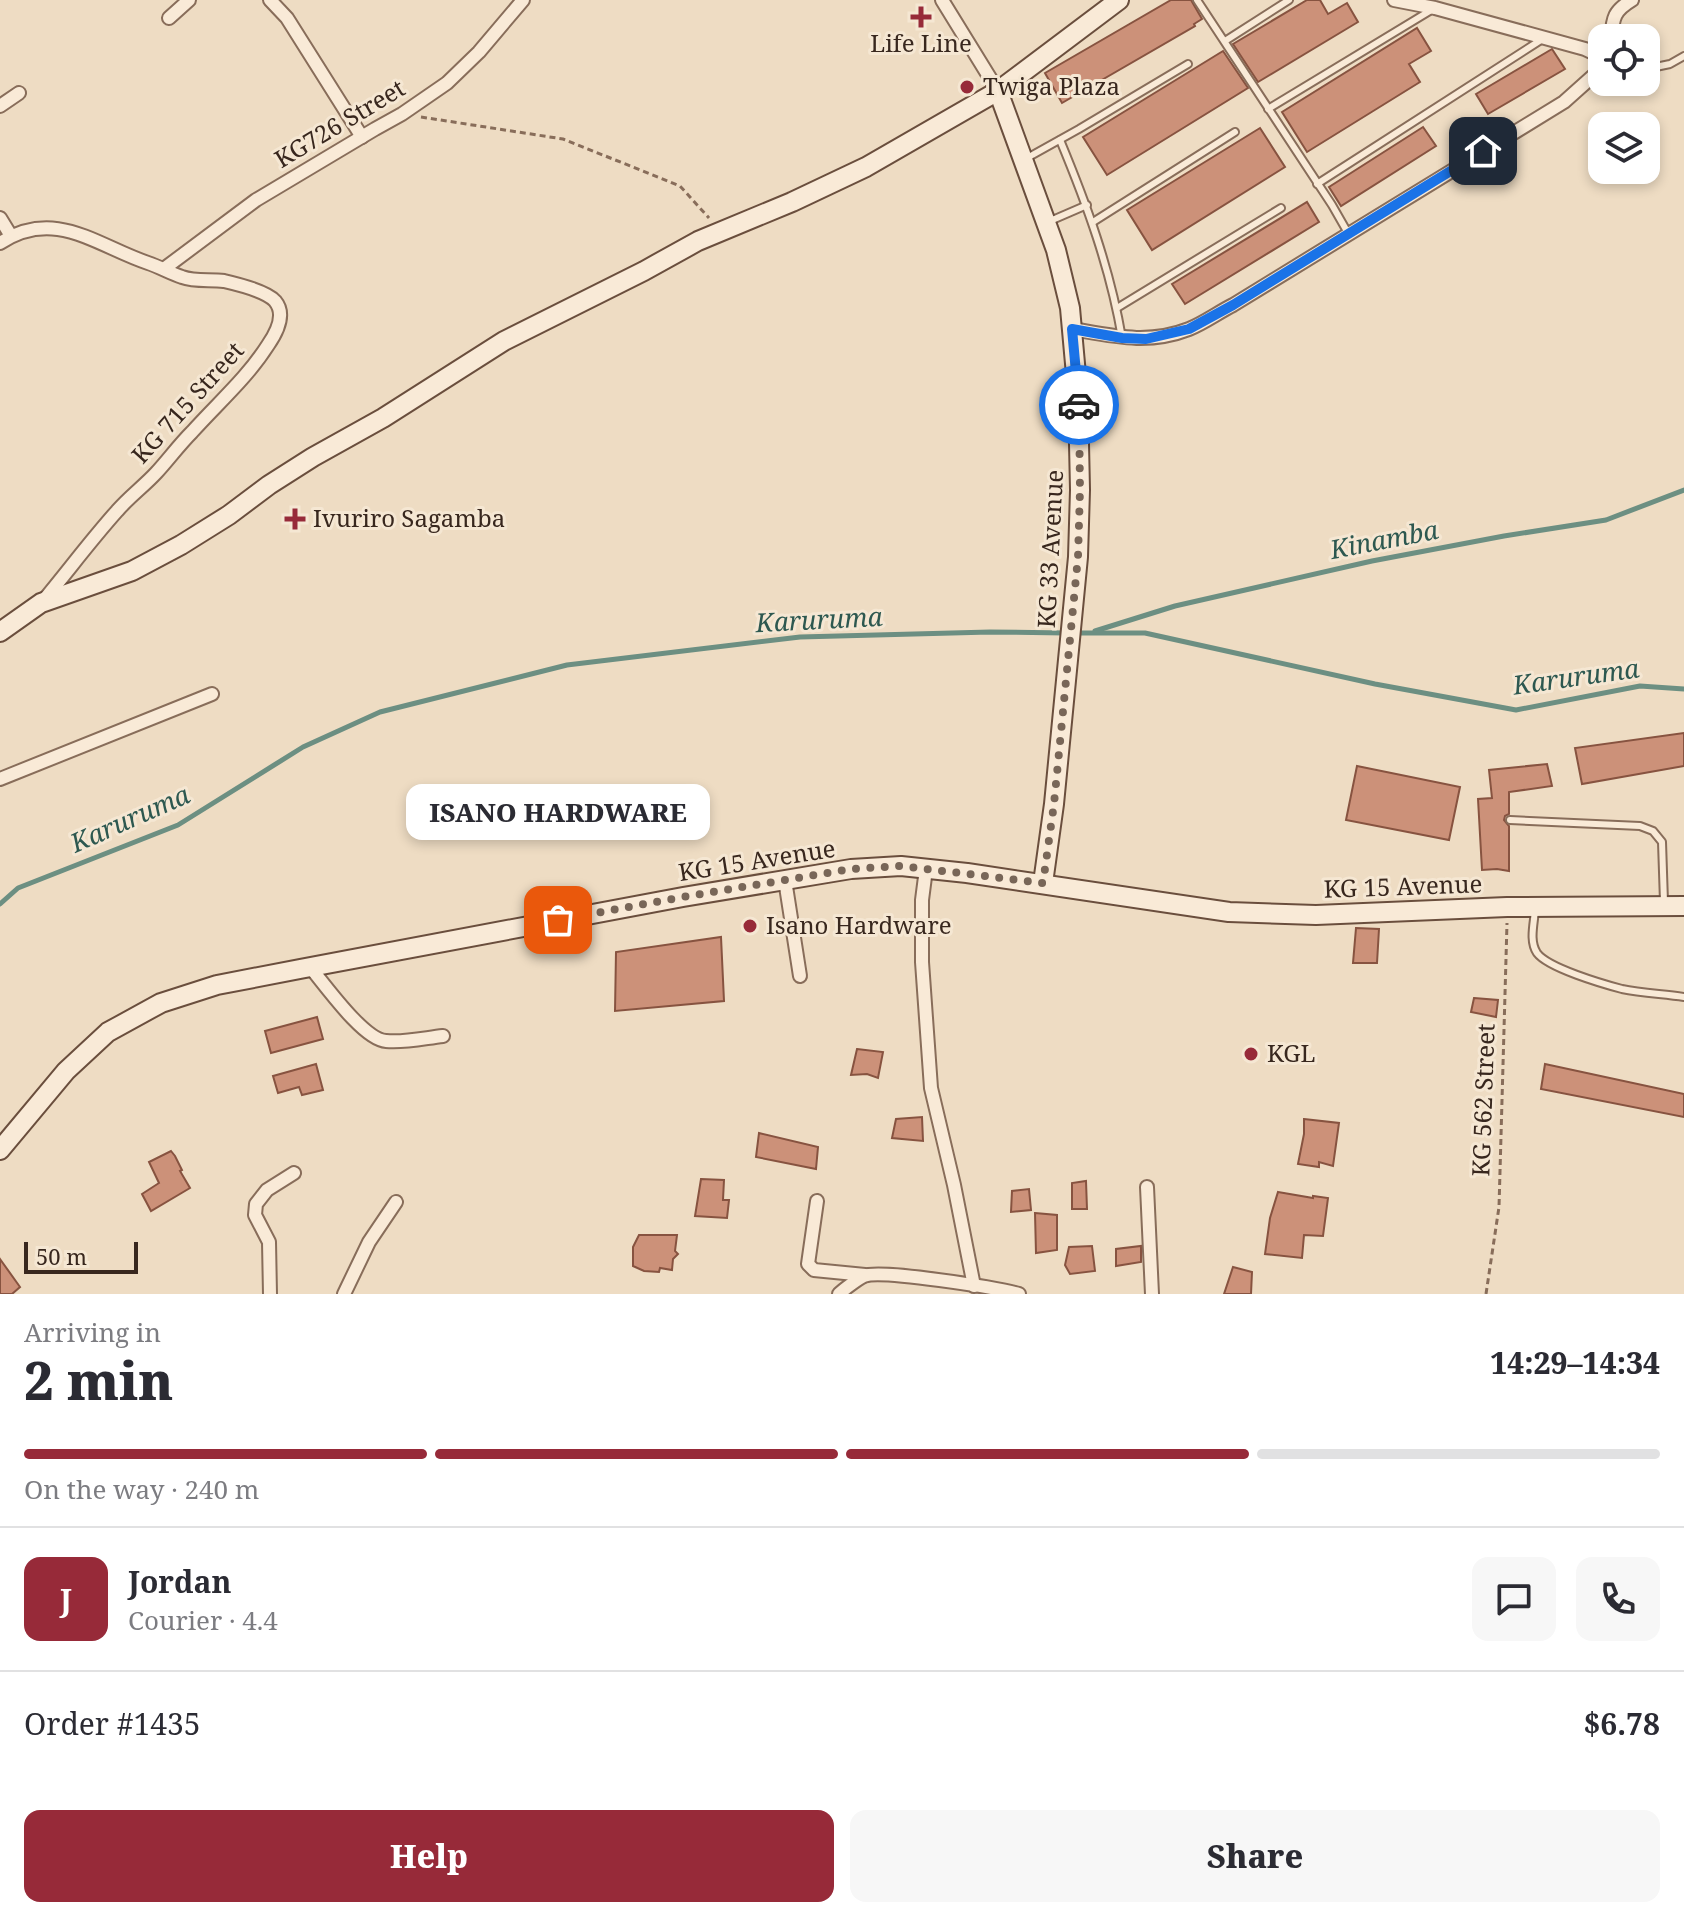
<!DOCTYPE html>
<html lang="en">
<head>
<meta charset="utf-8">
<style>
  :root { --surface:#fff; --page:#f7f7f7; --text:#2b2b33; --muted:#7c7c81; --line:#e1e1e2; --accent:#972a39 }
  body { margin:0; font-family:"Noto Serif",serif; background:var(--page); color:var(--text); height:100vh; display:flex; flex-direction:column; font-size:30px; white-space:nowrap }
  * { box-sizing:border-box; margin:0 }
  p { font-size:26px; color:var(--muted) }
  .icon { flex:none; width:44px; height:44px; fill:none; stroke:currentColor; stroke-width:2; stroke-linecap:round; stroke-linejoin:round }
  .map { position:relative; height:1294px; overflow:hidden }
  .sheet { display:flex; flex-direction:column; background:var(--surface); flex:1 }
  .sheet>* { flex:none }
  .tools { position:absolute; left:1588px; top:24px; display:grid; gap:16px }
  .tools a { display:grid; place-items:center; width:72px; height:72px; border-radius:16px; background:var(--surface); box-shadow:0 4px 12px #0003; font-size:40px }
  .scale { position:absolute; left:24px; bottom:20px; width:114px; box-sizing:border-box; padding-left:8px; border:4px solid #38271e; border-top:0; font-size:22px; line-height:28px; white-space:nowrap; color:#38271e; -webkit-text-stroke:6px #f5e7d3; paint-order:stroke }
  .pin { position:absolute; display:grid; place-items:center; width:68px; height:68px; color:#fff; margin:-34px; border-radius:16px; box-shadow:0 4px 12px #0006 }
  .courier { position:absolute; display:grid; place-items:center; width:80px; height:80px; margin:-40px; border:6px solid #1a73e8; border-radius:50%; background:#fff; color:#222; box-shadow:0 2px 10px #0007 }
  .bubble { position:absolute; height:56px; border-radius:16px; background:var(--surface); box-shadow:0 4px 12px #0003; font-size:26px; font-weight:800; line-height:56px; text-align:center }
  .headline em { font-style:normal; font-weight:800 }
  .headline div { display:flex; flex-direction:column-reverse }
  .headline { display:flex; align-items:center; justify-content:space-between; height:136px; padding:0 24px }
  h1 { font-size:52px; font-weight:800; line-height:60px }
  .bar { display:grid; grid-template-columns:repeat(4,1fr); gap:12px 8px; align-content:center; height:96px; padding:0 24px }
  .bar i { height:10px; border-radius:6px; background:var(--line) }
  .bar .selected { background:var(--accent) }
  .bar p { grid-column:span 4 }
  .line { display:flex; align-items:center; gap:20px; padding:0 24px; border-top:2px solid var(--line) }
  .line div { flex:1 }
  .round { display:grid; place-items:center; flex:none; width:84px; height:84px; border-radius:16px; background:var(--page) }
  .cta { display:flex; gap:16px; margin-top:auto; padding:16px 24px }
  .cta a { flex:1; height:92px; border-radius:16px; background:var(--accent); color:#fff; font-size:32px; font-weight:800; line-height:92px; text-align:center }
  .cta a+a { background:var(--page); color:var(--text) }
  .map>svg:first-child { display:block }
</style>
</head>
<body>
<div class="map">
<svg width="1684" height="1294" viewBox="0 0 1684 1294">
  <rect width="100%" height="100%" fill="#eedcc3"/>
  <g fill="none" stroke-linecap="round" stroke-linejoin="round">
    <g stroke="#6c8f82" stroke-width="5">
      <polyline points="1095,631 1175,606 1372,561 1504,536 1606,520 1684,490"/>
      <polyline points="1075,633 1145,633 1375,684 1516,710 1640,686 1684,689"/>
      <polyline points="0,904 18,888 178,825 303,747 380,712 567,665 800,637 990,632 1065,633"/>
    </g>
  </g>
  <g fill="#cc9179" stroke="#875340" stroke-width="2">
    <polygon points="1171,0 1191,0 1202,19 1194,24 1195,26 1062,103 1045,73"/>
    <polygon points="1307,0 1320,0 1328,14 1347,3 1358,22 1258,82 1233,44"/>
    <polygon points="1417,28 1431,51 1409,64 1420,82 1307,152 1282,112"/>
    <polygon points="1552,49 1565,69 1488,114 1476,94"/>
    <polygon points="1223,51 1248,88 1107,175 1083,137"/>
    <polygon points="1423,127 1436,146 1341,206 1329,187"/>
    <polygon points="1260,128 1285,167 1152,250 1127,210"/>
    <polygon points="1307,202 1319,222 1185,304 1172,284"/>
    <polygon points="1684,733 1684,766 1582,784 1575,748"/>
    <polygon points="1547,764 1552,786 1509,792 1509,814 1505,816 1504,820 1509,826 1509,871 1497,869 1482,870 1478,799 1492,798 1489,770"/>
    <polygon points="1357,766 1460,787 1449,840 1346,820"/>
    <polygon points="1356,928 1379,929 1377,963 1353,963"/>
    <polygon points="721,937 724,1001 615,1011 616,952"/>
    <polygon points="1474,998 1498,1000 1496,1017 1471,1012"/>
    <polygon points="317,1017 323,1039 271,1053 265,1031"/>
    <polygon points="857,1049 883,1052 878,1078 867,1074 851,1075"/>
    <polygon points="316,1064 323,1090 302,1095 299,1087 278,1093 273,1076"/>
    <polygon points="1545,1064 1684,1094 1684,1117 1541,1089"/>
    <polygon points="922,1117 923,1141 892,1138 896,1119"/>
    <polygon points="1304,1119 1339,1123 1333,1166 1319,1162 1319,1167 1298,1164 1304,1134"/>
    <polygon points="759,1133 818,1147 816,1169 756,1157"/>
    <polygon points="171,1151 175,1156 182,1170 180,1171 190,1188 151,1211 142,1194 159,1183 149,1162"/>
    <polygon points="701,1179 724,1180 723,1200 729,1200 727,1218 695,1216"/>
    <polygon points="1086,1181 1087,1209 1072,1209 1072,1183"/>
    <polygon points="1029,1189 1031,1210 1011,1212 1012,1191"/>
    <polygon points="1278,1192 1313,1198 1313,1196 1328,1198 1323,1236 1304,1235 1302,1258 1265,1254 1270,1218"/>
    <polygon points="1035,1213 1057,1215 1057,1250 1036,1253"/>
    <polygon points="639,1235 677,1235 675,1251 678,1254 673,1259 672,1270 660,1268 659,1272 644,1271 633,1266 633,1247"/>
    <polygon points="1092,1246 1095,1271 1070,1274 1065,1265 1069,1247"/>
    <polygon points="1141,1246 1141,1262 1116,1266 1116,1249"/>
    <polygon points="0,1259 20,1287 12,1294 0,1294"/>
    <polygon points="1233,1267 1252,1272 1251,1294 1224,1294"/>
  </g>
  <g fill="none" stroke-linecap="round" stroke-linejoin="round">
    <g stroke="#886d5a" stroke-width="10">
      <g id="lane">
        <polyline points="1197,0 1332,205 1348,233"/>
        <polyline points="1225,41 1289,0"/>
        <polyline points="1646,69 1670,64 1684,56"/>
        <polyline points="1268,109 1433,9"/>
        <path d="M1060,140C1087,205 1110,268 1122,338"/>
        <polyline points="1027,158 1079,129 1188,64"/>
        <polyline points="1317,184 1544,38"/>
        <polyline points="1050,221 1087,205"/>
        <polyline points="1093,222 1235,132"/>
        <polyline points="1117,308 1281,208"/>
        <polyline points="1510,820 1640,826 1653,831 1662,842 1664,902"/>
        <path d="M1535,910C1534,924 1529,941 1537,953C1548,968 1603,984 1622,989C1642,993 1664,994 1684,997"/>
      </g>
    </g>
    <g stroke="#886d5a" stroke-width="16">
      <g id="street">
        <polyline points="270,0 287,18 362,137"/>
        <polyline points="942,0 998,91"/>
        <polyline points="1394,0 1435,8 1585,49 1602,57"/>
        <polyline points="169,18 189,0"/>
        <path d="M1611,38C1613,17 1614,11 1632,0"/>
        <polyline points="0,106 19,93"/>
        <polyline points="0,218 11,236"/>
        <path d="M0,243C55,207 97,246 148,263C160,267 170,273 182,277C195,282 211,279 224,281C237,284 266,291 275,301C286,314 277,332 268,345C247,378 218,403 192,432C179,445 168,460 156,473C144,486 129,497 117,511C91,540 68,571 43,601"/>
        <polyline points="165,268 256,200 375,129 402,114 447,83 479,52 523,0"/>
        <path d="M1072,329C1113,336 1148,345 1189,329C1204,323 1219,312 1233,305L1564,102L1602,68"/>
        <polyline points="0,779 212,694"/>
        <polyline points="926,869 922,900 922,962 931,1088 954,1185 974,1286"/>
        <polyline points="785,880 800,976"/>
        <path d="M310,967C325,985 364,1040 386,1041C404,1043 425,1038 443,1036"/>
        <polyline points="1147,1187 1152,1294"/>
        <polyline points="817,1201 808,1264 814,1270 865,1275"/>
        <polyline points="270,1294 269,1242 255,1215 256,1204 267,1190 294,1173"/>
        <polyline points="344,1294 369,1242 396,1202"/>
        <path d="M839,1294C843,1290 859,1278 864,1276C880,1269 998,1288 1019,1294"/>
      </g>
    </g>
    <g stroke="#6a4e3d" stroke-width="22">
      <g id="secondary">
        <polyline points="0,632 41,603 132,571 181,545 229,515 269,485 313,457 383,418 504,341 644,271 698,241 792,202 866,167 998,91"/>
        <polyline points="1043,883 1054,804 1078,557 1080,490 1078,397 1070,308 1056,250 998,91 1119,0"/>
        <polyline points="0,1150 66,1071 108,1032 161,1003 217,985 300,969 683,897 851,869 901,866 967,873 1229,912 1316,915 1507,907 1684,906"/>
      </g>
    </g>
    <g stroke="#886d5a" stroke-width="3" stroke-dasharray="6 4" stroke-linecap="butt">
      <polyline points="421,117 563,139 680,186 709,218"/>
      <polyline points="1486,1294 1499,1207 1507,923"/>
    </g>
    <use href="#lane" stroke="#f9ead7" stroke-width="6"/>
    <use href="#street" stroke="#f9ead7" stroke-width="12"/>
    <use href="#secondary" stroke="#f9ead7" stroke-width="18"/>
  </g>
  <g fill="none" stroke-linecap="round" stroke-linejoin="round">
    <polyline stroke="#786658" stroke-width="8" stroke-dasharray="0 14.4" points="558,920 683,897 851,869 901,866 1043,883 1054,804 1078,557 1080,490 1079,405"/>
    <polyline stroke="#1a73e8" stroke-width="10" points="1079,405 1072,329 1122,338 1146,339 1189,329 1233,305 1483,151"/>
  </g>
  <g fill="#972a39" stroke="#f5e7d3" stroke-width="3">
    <path d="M917 5h8v8h8v8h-8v8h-8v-8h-8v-8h8z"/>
    <circle cx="967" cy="87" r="8"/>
    <path d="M291 507h8v8h8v8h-8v8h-8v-8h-8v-8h8z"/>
    <circle cx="750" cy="926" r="8"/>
    <circle cx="1251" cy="1054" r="8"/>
  </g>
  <g text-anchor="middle" stroke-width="6" stroke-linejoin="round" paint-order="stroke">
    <g font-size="24" fill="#38271e" stroke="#f5e7d3" text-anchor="start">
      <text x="921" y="52" text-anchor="middle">Life Line</text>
      <text x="983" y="95">Twiga Plaza</text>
      <text x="313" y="527">Ivuriro Sagamba</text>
      <text x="766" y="934">Isano Hardware</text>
      <text x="1267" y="1062">KGL</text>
    </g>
    <g font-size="24" fill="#38271e" stroke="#f5e7d3">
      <text transform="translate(340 124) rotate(-31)" y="8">KG726 Street</text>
      <text transform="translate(188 403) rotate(-48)" y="8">KG 715 Street</text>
      <text transform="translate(1051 549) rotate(-87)" y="8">KG 33 Avenue</text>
      <text transform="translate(757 861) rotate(-9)" y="8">KG 15 Avenue</text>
      <text transform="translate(1403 887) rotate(-2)" y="8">KG 15 Avenue</text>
      <text transform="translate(1484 1100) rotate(-88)" y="8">KG 562 Street</text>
    </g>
    <g font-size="26" font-style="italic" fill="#2d5850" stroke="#f5e7d3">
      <text transform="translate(1384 540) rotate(-11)" y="9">Kinamba</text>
      <text transform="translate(819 620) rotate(-3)" y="9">Karuruma</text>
      <text transform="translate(1576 677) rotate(-8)" y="9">Karuruma</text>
      <text transform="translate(130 819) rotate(-24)" y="9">Karuruma</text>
    </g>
  </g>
</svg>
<div class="tools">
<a><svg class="icon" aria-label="locate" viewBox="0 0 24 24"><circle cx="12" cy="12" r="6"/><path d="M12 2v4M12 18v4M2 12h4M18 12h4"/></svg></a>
<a><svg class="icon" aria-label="layers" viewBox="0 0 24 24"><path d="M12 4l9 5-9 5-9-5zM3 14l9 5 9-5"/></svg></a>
</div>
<div class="scale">50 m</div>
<div class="pin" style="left:558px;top:920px;background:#ea580c"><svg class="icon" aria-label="bag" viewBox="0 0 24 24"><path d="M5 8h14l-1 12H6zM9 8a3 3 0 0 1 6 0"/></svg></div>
<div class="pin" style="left:1483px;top:151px;background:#1f2937"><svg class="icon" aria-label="home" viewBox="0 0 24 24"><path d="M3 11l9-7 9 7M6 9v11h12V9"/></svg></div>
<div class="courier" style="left:1079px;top:405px"><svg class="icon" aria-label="car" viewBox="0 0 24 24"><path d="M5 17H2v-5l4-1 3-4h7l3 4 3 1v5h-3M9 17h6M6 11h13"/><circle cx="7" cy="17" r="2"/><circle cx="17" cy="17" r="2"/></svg></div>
<div class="bubble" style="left:406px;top:784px;width:304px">ISANO HARDWARE</div>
</div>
<section class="sheet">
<div class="headline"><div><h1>2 min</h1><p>Arriving in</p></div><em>14:29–14:34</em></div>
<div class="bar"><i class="selected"></i><i class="selected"></i><i class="selected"></i><i></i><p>On the way · 240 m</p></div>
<div class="line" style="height:144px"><b class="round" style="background:var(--accent);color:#fff">J</b><div><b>Jordan</b><p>Courier · 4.4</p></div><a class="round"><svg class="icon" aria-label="chat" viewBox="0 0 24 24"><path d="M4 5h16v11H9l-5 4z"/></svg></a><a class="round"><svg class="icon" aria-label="phone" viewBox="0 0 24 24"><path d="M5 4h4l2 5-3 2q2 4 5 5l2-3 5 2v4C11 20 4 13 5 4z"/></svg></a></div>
<div class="line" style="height:104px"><div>Order #1435</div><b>$6.78</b></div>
<div class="cta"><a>Help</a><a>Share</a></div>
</section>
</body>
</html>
